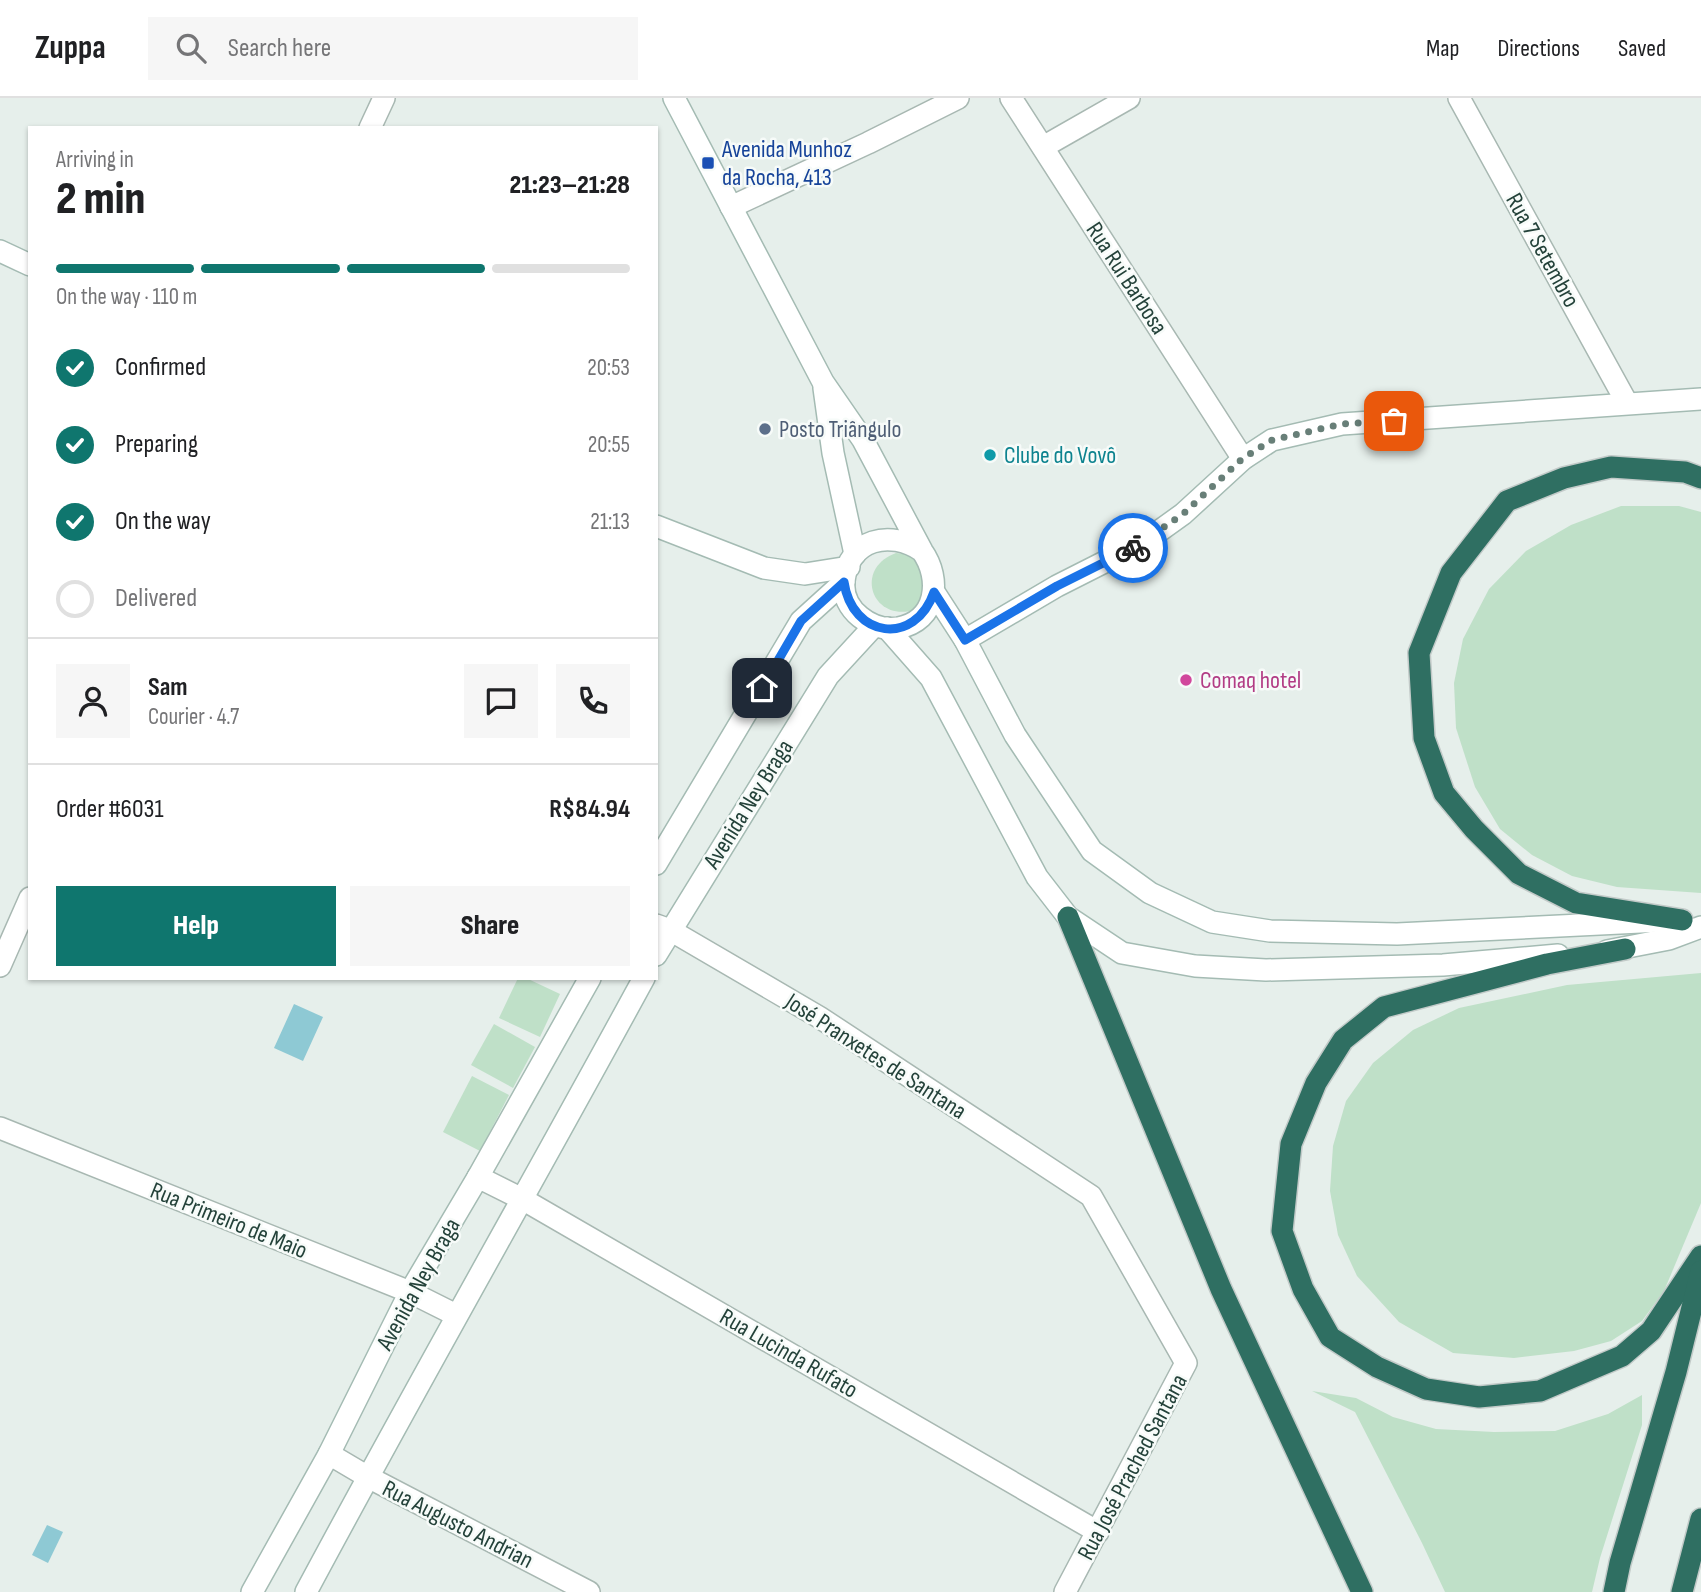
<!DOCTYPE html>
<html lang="en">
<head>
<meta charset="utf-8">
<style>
  :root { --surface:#fff; --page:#f6f6f6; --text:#202124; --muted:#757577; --line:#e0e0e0; --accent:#0f766e }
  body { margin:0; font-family:"Sofia Sans Condensed",sans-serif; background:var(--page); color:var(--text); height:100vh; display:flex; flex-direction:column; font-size:26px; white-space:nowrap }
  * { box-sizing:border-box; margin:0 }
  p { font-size:23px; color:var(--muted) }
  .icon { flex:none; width:38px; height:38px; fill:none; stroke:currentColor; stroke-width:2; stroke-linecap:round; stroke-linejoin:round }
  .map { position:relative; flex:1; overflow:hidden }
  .side { position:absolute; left:28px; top:28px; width:630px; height:854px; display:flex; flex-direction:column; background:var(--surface); border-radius:0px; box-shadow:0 2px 5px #0004 }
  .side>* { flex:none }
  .pin { position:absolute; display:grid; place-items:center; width:60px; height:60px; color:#fff; margin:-30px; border-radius:14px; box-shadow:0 4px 10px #0006 }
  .courier { position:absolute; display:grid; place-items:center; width:70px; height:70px; margin:-35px; border:5px solid #1a73e8; border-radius:50%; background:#fff; color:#222; box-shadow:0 2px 9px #0007 }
  .overview em { font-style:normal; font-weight:800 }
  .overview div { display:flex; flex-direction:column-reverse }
  .overview { display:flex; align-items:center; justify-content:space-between; height:119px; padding:0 28px }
  h1 { font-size:46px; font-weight:800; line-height:52px }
  .bar { display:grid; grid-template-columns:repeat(4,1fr); gap:10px 7px; align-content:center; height:84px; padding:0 28px }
  .bar i { height:9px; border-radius:5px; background:var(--line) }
  .bar .current { background:var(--accent) }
  .bar p { grid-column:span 4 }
  .line { display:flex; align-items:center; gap:18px; padding:0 28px; border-top:2px solid var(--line) }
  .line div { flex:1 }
  .round { display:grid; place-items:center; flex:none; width:74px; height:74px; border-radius:0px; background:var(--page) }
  ol { padding:0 28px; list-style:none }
  li { display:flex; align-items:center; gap:21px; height:77px }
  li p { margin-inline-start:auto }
  li .icon { padding:7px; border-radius:50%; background:var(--accent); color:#fff; stroke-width:4 }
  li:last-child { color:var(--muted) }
  li i { width:38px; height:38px; border:4px solid var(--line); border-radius:50% }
  .action { display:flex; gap:14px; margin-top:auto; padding:14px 28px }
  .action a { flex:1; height:80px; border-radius:0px; background:var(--accent); color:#fff; font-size:28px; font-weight:800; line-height:80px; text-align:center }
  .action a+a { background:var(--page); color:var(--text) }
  header { display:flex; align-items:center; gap:42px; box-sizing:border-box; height:98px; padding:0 35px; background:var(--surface); border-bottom:2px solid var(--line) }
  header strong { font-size:33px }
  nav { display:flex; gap:38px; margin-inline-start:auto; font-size:24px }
  .search { width:490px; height:63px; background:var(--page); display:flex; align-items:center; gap:18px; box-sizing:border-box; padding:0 24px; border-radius:0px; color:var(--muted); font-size:26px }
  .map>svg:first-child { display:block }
</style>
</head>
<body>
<header>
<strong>Zuppa</strong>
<div class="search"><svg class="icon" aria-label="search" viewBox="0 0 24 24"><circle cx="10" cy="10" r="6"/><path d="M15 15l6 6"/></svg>Search here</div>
<nav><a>Map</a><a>Directions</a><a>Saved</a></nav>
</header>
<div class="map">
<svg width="1701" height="1494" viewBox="0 0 1701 1494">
  <rect width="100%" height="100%" fill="#e6efeb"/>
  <g fill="#bfe0c8">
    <polygon points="1621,408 1679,408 1701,414 1701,795 1617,789 1572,778 1532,757 1500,731 1475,689 1456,630 1454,585 1463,541 1489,491 1526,453 1571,427"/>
    <path d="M896,455L914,457L931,479L917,511C873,527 852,471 896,455Z"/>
    <polygon points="1701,875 1701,1105 1664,1193 1642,1223 1611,1243 1574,1253 1514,1260 1453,1255 1399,1224 1357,1178 1338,1137 1330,1093 1333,1048 1346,1003 1373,965 1413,932 1459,910 1567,887"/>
    <polygon points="518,880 526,880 560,896 540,939 499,920"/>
    <polygon points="494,926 535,949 513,990 471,967"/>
    <polygon points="472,978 509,997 480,1053 443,1034"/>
    <polygon points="1312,1293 1356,1300 1393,1319 1436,1331 1494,1334 1555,1333 1608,1316 1642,1297 1642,1327 1600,1460 1592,1494 1445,1494 1422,1445 1355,1314"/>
  </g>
  <g fill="#8ec9d4">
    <polygon points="294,906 323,919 303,963 274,950"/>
    <polygon points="47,1427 63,1434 48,1465 32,1457"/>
  </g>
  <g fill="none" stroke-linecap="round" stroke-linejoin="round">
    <g stroke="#a8b8b2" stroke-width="24">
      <g id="street">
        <polyline points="1011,0 1243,361"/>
        <polyline points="1459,0 1627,305"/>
        <polyline points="370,30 384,0"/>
        <polyline points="1043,49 1129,0"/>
        <polyline points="731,109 868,45 958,0"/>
        <polyline points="656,827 670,832 819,919 1091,1098 1186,1265 1065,1494"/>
        <polyline points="0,868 30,800"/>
        <polyline points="0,1030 410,1194 456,1217"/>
        <polyline points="478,1079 524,1102 1098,1434"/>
        <polyline points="329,1356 368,1379 589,1494"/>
      </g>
    </g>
    <g stroke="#a4bbb3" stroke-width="24">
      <g id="secondary">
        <path d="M674,0L823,284L863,342L922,453C942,481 937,523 898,530C872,534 841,512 844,483C849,441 890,431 922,453"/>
        <polyline points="0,153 30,167"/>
        <polyline points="824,290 833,355 855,456"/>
        <polyline points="656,428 764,470 805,476 849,469"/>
        <polyline points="934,494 965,542 1015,637 1092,753 1150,795 1212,824 1270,833 1397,836 1661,823"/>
        <polyline points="887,530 931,580 1037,779 1068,819 1122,855 1195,868 1266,872 1443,867 1558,857"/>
        <polyline points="965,542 1057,488 1144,444 1183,416 1243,361 1272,342 1342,326 1701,301"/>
        <polyline points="656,766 801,523 844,484"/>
        <polyline points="1607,853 1669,841 1701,829"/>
        <polyline points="656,857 828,578 874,528"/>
        <polyline points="252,1494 329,1356 410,1194 478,1079 590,880"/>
        <path d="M306,1494C416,1288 532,1086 644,880"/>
      </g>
    </g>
    <g stroke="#c2cac8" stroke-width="24">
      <g id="highway">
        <polyline points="1068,819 1221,1191 1362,1494"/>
        <polyline points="1682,822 1576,805 1519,776 1474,731 1444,695 1424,640 1419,555 1451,475 1507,403 1564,380 1611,369 1685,374 1701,380"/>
        <polyline points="1625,851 1547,866 1384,909 1343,942 1316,985 1291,1046 1282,1133 1303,1191 1330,1239 1377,1269 1426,1291 1479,1299 1540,1293 1622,1258 1651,1233 1701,1158"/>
        <polyline points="1614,1494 1620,1465 1676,1274 1701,1173"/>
        <polyline points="1682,1494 1701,1421"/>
      </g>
    </g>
    <use href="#street" stroke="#fff" stroke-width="21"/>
    <use href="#secondary" stroke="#fff" stroke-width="21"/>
    <use href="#highway" stroke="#2f6f62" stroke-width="21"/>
  </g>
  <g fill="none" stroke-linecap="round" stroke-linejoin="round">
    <polyline stroke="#687f78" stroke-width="7" stroke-dasharray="0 12.6" points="1133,450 1183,416 1242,361 1272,342 1342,326 1394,323"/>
    <path stroke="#1a73e8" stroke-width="9" d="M762,590L801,523L844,484C852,540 915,549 934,494L965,542L1057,488L1133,450"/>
  </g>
  <rect fill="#1a4fb4" stroke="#f7fbf9" stroke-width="2.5" x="701" y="58" width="14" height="14" rx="3.5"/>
  <circle fill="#5c6f8a" stroke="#f7fbf9" stroke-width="2.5" cx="765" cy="331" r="7"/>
  <circle fill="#0f9aa8" stroke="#f7fbf9" stroke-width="2.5" cx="990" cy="357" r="7"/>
  <circle fill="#d1479c" stroke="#f7fbf9" stroke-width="2.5" cx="1186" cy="582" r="7"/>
  <g text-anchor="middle" stroke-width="5" stroke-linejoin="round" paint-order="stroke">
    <g font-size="24" fill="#164399" stroke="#f7fbf9" text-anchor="start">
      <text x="722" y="59">Avenida Munhoz<tspan x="722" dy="28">da Rocha, 413</tspan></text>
    </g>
    <g font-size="24" fill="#24423a" stroke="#f7fbf9">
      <text transform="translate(1543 152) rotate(61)" y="8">Rua 7 Setembro</text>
      <text transform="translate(1127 180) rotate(57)" y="8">Rua Rui Barbosa</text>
      <text transform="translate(748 706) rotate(-58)" y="8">Avenida Ney Braga</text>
      <text transform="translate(876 958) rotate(33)" y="8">José Pranxetes de Santana</text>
      <text transform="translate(229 1122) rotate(22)" y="8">Rua Primeiro de Maio</text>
      <text transform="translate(418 1186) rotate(-61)" y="8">Avenida Ney Braga</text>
      <text transform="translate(789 1255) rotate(30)" y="8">Rua Lucinda Rufato</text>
      <text transform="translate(1132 1369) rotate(-62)" y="8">Rua José Prached Santana</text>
      <text transform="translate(458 1426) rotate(27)" y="8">Rua Augusto Andrian</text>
    </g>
    <g font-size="24" fill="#4e5e75" stroke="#f7fbf9" text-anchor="start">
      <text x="779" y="339">Posto Triângulo</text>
    </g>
    <g font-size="24" fill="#0d838f" stroke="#f7fbf9" text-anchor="start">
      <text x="1004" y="365">Clube do Vovô</text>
    </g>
    <g font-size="24" fill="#b23c85" stroke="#f7fbf9" text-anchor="start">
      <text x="1200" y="590">Comaq hotel</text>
    </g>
  </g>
</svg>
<div class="pin" style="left:1394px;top:323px;background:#ea580c"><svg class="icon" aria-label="bag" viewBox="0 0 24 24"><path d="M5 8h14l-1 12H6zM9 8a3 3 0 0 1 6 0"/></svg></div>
<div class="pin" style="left:762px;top:590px;background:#1f2937"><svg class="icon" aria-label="home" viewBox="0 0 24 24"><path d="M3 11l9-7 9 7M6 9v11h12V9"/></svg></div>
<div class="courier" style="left:1133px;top:450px"><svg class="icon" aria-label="bike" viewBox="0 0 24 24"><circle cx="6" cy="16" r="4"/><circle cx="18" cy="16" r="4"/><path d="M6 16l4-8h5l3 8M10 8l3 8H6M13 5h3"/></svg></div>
<section class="side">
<div class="overview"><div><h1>2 min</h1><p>Arriving in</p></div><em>21:23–21:28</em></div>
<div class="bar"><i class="current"></i><i class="current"></i><i class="current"></i><i></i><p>On the way · 110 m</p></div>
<ol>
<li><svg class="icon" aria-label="check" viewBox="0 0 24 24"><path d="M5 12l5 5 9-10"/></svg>Confirmed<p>20:53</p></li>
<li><svg class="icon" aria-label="check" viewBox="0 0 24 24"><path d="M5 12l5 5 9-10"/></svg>Preparing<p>20:55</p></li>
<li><svg class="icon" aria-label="check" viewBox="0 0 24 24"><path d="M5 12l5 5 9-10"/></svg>On the way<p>21:13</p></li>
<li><i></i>Delivered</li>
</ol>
<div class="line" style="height:126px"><a class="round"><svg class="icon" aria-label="person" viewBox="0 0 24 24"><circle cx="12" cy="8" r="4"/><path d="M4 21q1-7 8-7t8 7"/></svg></a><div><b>Sam</b><p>Courier · 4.7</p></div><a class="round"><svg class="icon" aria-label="chat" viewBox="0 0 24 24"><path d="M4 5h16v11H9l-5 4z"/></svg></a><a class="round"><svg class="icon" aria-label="phone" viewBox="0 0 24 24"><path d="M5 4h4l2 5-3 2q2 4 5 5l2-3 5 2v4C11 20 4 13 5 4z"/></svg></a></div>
<div class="line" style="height:91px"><div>Order #6031</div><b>R$84.94</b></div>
<div class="action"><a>Help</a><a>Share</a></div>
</section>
</div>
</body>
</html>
